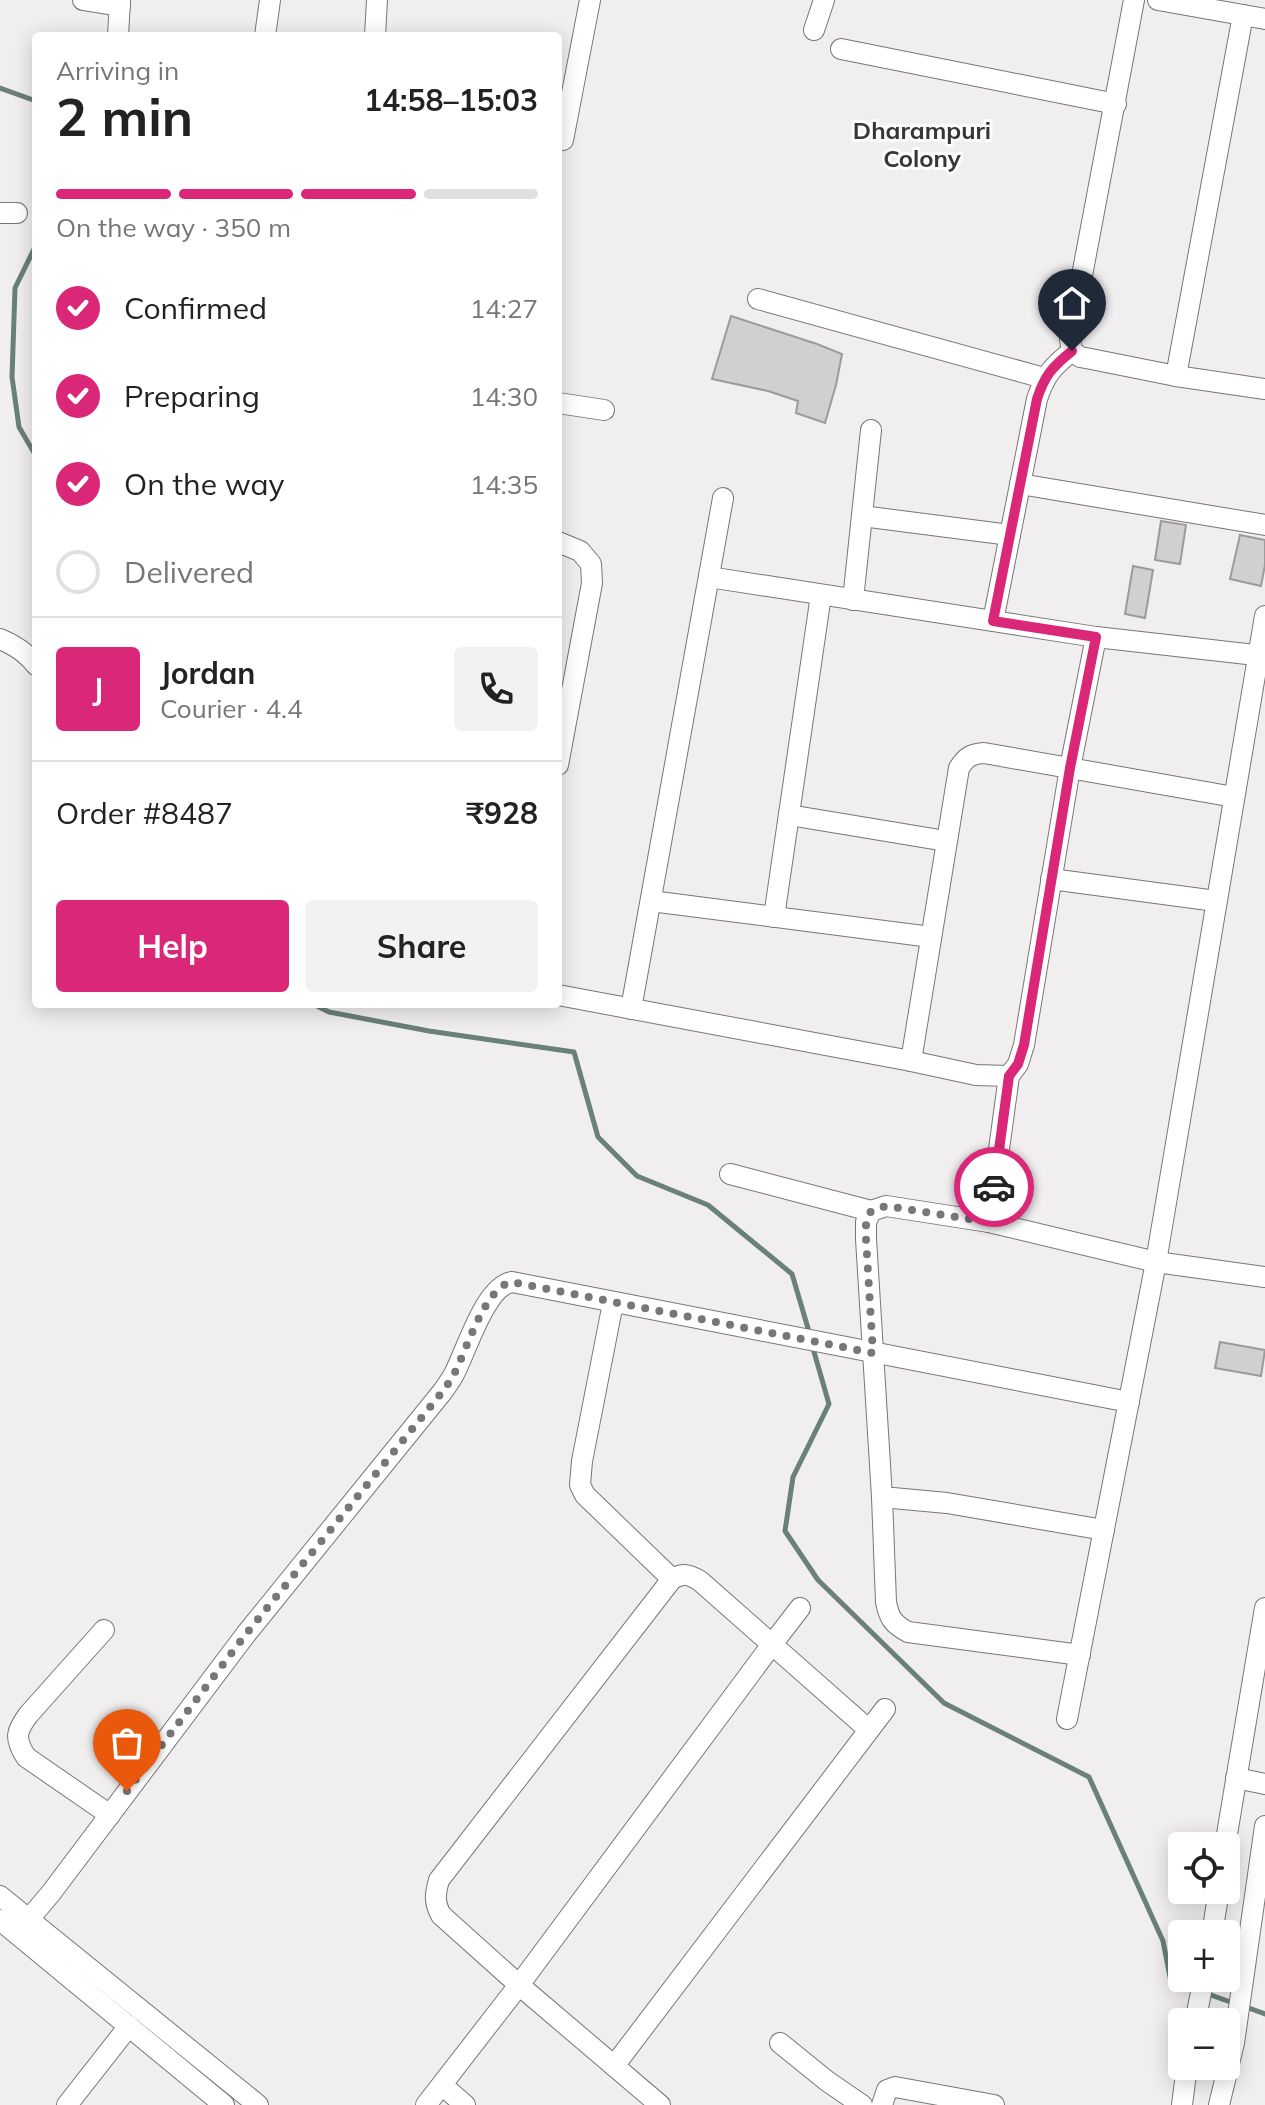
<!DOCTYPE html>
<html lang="en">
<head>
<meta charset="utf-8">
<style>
  :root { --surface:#fff; --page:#f2f2f2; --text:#222; --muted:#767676; --line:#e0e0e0; --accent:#db2777 }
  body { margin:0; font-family:Mulish,sans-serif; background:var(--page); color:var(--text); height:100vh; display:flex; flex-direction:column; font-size:30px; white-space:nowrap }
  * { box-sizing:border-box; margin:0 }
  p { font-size:26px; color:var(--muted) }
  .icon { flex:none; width:44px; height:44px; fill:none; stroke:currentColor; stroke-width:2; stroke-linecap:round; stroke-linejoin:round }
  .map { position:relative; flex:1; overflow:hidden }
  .panel { position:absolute; left:32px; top:32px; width:530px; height:976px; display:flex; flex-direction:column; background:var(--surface); border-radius:8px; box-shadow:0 4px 20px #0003 }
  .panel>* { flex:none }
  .buttons { position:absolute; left:1168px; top:1832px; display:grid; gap:16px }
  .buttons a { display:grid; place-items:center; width:72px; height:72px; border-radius:8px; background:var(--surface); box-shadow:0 4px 20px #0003; font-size:40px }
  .pin { position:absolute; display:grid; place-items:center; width:68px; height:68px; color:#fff; margin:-82px -34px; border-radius:50% 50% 50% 0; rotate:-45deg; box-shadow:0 0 8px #0007 }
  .pin .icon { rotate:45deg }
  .courier { position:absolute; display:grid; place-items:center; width:80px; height:80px; margin:-40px; border:6px solid #db2777; border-radius:50%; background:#fff; color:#222; box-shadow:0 2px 10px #0007 }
  .head em { font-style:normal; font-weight:700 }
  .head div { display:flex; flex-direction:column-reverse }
  .head { display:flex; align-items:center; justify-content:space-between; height:136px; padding:0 24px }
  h1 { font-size:52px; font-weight:700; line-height:60px }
  .bar { display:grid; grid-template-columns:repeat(4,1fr); gap:12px 8px; align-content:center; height:96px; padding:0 24px }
  .bar i { height:10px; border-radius:6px; background:var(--line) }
  .bar .selected { background:var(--accent) }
  .bar p { grid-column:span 4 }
  .line { display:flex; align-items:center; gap:20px; padding:0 24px; border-top:2px solid var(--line) }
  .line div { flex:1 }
  .round { display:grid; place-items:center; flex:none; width:84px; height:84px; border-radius:8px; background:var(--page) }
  ol { padding:0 24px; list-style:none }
  li { display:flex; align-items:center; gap:24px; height:88px }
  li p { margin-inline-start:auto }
  li .icon { padding:8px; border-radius:50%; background:var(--accent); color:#fff; stroke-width:4 }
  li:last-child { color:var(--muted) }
  li i { width:44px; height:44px; border:4px solid var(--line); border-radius:50% }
  .primary-button { display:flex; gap:16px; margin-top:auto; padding:16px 24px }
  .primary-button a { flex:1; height:92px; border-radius:8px; background:var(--accent); color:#fff; font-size:32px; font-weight:700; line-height:92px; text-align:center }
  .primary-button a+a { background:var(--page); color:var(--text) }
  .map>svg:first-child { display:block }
</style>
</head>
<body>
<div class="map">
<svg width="1265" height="2105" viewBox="0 0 1265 2105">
  <rect width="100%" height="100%" fill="#f1eef0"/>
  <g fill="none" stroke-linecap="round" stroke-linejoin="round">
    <g stroke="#698176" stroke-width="5">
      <polyline points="0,88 36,101"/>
      <polyline points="36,245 15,288 12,377 19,427 36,456"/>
      <polyline points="313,1004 329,1012 429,1031 574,1052 598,1137 637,1176 708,1205 792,1274 810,1335"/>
      <polyline points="812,1345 829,1404 793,1477 785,1531 818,1580 944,1703 1089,1777 1163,1941 1171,1982 1195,1990"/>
      <polyline points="1208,1994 1236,2004"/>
      <polyline points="1246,2007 1265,2014"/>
    </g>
  </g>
  <g fill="#d2cfd1" stroke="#9d9a9c" stroke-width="2">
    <polygon points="731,316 817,344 842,354 836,385 825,423 796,413 798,401 768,391 712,379"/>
    <polygon points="1161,521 1186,525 1180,564 1155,560"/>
    <polygon points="1240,535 1265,540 1265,565 1261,586 1230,579"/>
    <polygon points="1133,566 1153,570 1145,618 1125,614"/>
    <polygon points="1220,1342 1265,1350 1261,1376 1215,1368"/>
  </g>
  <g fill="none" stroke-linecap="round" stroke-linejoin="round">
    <g stroke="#787678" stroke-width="22">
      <g id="minor">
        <polyline points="83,0 120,6"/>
        <polyline points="1134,0 1070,339 1072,351 1080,357 1091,359 1176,376 1265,389"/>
        <polyline points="1158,0 1265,19"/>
        <polyline points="814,30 824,0"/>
        <polyline points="118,36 120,0"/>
        <polyline points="265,36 270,0"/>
        <polyline points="375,36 377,0"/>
        <polyline points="841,49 1116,104"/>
        <polyline points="563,140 590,0"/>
        <polyline points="0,213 17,213"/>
        <polyline points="758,299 1044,378"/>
        <polyline points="1176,376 1243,15"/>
        <polyline points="558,403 604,410"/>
        <polyline points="1020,484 1265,525"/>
        <polyline points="862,516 1010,535"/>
        <polyline points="558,542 580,551 591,564 592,583 558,765"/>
        <polyline points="709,577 1096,637"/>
        <polyline points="853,600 871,430"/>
        <path d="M993,621L1037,399C1045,375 1052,367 1072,351"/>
        <path d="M0,639C15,645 26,652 36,665"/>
        <polyline points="789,815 946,841"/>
        <polyline points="1051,879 1216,901"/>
        <polyline points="651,901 931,937"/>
        <polyline points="774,917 821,595"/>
        <polyline points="558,995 911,1061 976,1075 1009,1076 1018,1064 1024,1045 1070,768 1096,637 1265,656"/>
        <polyline points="631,1009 723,498"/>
        <path d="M911,1061L959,768C966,757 971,754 984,753L1234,797"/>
        <polyline points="730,1174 871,1211"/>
        <polyline points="989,1222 1009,1076"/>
        <polyline points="613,1303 582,1461 580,1485 585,1495 672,1579"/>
        <path d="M882,1497L886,1602C889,1618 893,1624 908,1632L1080,1655"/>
        <polyline points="1104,1530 947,1503 882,1497 866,1239 866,1222 871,1211 886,1206 989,1222 1156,1262 1265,1277"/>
        <path d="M800,1608L773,1643L519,1985L441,1915C434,1902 435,1894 439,1880L672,1579C683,1573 689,1574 700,1581L869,1730"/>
        <path d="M104,1630L29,1714C16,1731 14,1738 26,1757L110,1815"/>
        <polyline points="1067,1719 1156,1262 1265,616"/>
        <polyline points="1236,1778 1265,1784"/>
        <polyline points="1225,1846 1265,1608"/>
        <polyline points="0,1896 258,2105"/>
        <path d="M29,1919L51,1893L246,1634L443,1391C447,1385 451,1380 454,1374C466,1352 485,1286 512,1282L1129,1402"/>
        <polyline points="0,1920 224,2105"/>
        <polyline points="1212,1934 1219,1890"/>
        <polyline points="1195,2022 1204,1978"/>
        <polyline points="780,2043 827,2081 862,2105"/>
        <polyline points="614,2066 885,1709"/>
        <polyline points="442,2085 465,2105"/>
        <polyline points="67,2105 129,2026"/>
        <polyline points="426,2105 519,1985 660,2105"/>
        <polyline points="882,2105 887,2090 895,2087 994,2105"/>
        <polyline points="1182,2105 1187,2066"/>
        <polyline points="1219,2105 1234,2043 1265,1826"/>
      </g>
    </g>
    <use href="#minor" stroke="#fff" stroke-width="20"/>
  </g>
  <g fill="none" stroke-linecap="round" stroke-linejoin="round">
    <path stroke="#787677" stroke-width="8" stroke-dasharray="0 14.4" d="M127,1791L246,1634L443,1391C447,1385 451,1380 454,1374C466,1352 485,1286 512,1282L873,1353L866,1239V1222L871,1211L886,1206L989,1222L994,1187"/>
    <path stroke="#db2777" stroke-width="10" d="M994,1187L1009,1076L1018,1064L1024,1045L1070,768L1096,637L993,621L1037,399C1045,375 1052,367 1072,351"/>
  </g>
  <g text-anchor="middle" stroke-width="6" stroke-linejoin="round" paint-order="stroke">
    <g font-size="24" font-weight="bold" fill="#373536" stroke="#fffcfe">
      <text x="922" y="139">Dharampuri<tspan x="922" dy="28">Colony</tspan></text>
    </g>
  </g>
</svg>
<div class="buttons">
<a><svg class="icon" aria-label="locate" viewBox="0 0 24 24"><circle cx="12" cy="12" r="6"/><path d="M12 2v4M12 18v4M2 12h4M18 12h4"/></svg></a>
<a>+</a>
<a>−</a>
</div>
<div class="pin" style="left:127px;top:1791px;background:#ea580c"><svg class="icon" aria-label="bag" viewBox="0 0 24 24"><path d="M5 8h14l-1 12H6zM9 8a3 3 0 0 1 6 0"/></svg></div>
<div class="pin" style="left:1072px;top:351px;background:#1f2937"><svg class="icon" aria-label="home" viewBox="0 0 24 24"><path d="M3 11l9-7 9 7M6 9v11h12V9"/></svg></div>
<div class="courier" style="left:994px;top:1187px"><svg class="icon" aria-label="car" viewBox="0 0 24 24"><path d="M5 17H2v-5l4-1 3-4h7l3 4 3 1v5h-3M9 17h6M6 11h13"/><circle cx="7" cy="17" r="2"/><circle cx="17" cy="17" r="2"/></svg></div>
<section class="panel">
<div class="head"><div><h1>2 min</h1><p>Arriving in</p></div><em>14:58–15:03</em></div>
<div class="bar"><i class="selected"></i><i class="selected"></i><i class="selected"></i><i></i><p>On the way · 350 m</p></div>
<ol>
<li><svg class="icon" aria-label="check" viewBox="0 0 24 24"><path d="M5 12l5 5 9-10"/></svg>Confirmed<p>14:27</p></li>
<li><svg class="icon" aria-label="check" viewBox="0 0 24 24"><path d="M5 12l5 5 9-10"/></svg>Preparing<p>14:30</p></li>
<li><svg class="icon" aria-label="check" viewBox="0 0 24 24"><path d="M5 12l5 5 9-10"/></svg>On the way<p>14:35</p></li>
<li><i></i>Delivered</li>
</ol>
<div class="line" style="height:144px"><b class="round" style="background:var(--accent);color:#fff">J</b><div><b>Jordan</b><p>Courier · 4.4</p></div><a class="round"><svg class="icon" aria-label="phone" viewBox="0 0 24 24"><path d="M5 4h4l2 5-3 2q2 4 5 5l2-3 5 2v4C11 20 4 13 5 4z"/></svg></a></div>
<div class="line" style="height:104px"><div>Order #8487</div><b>₹928</b></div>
<div class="primary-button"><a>Help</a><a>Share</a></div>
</section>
</div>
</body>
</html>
